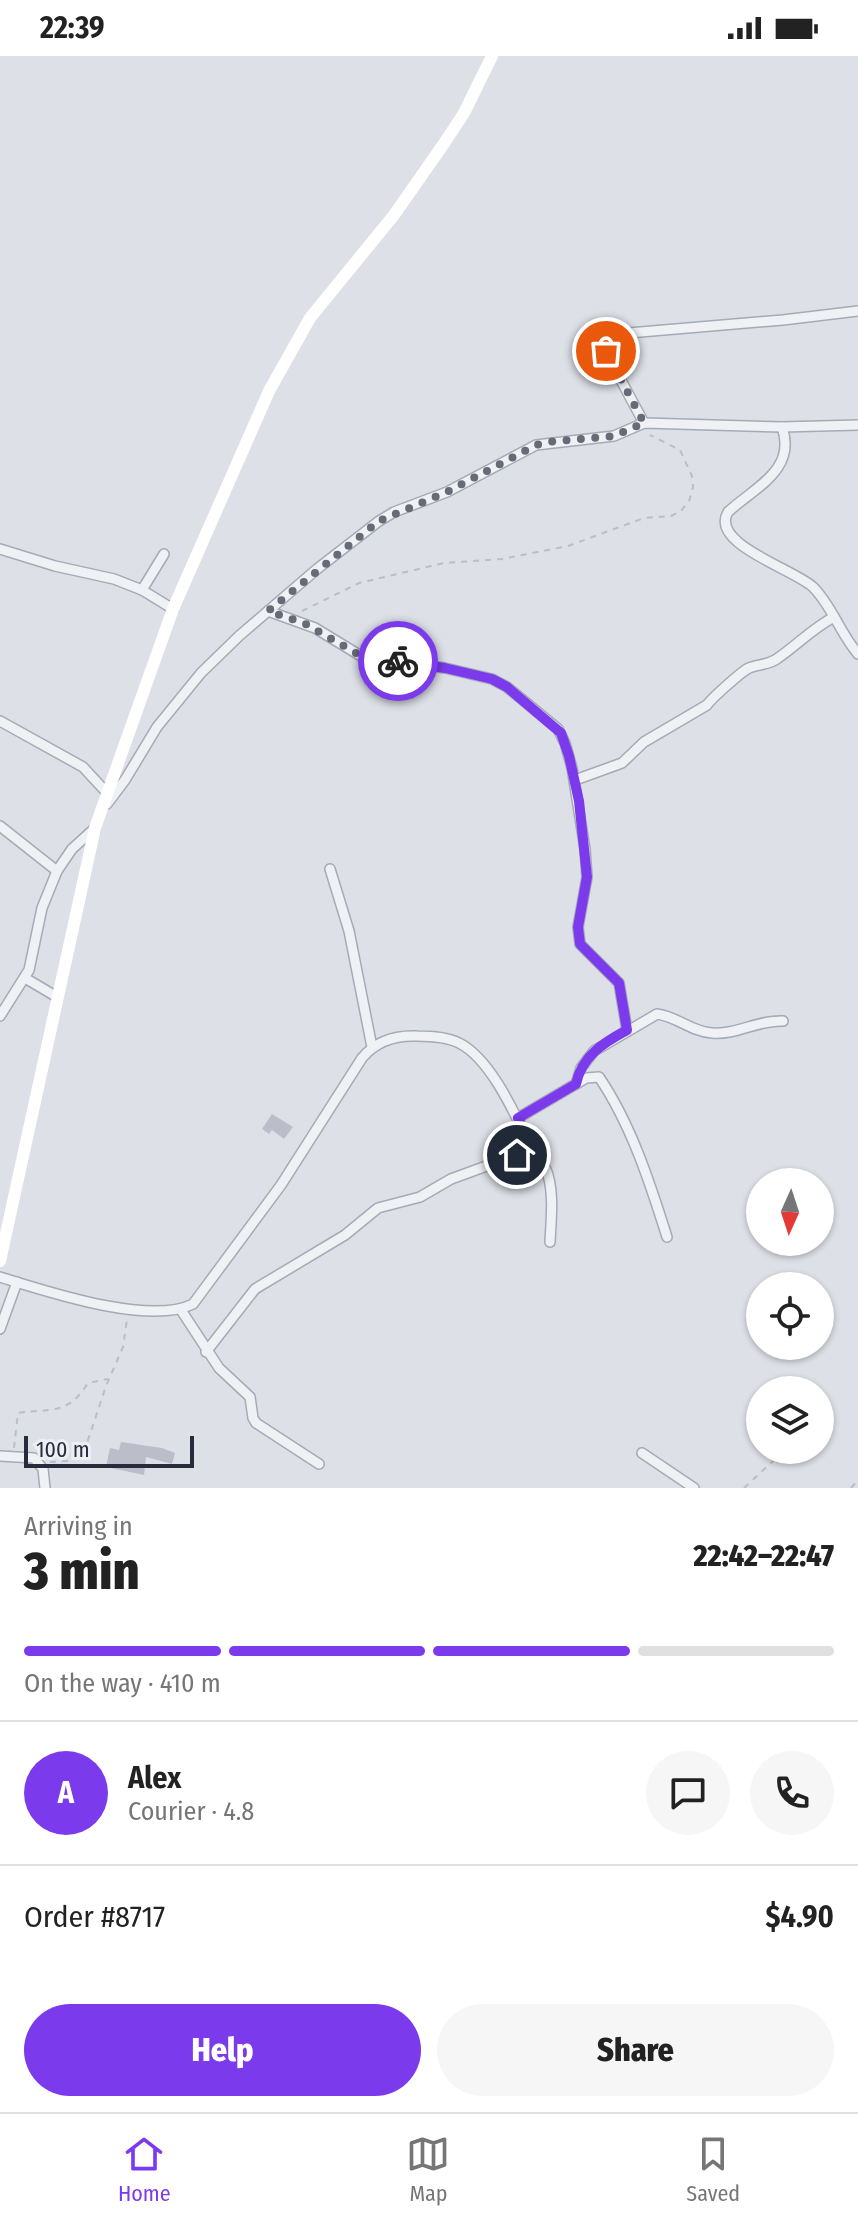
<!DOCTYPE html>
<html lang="en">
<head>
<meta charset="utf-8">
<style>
  :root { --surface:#fff; --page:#f6f6f6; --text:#222; --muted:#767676; --line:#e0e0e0; --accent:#7c3aed }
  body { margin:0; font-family:"Fira Sans Condensed",sans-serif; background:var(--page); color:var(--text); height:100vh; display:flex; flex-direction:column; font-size:30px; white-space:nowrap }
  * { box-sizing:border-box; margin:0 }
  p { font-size:26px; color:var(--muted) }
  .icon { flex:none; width:44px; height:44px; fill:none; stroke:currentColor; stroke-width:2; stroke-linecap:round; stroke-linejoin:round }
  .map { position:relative; height:1432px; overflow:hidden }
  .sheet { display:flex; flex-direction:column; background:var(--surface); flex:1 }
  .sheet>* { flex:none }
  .needle { width:52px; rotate:183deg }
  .controls { position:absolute; left:746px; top:1112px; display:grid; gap:16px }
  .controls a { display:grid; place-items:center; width:88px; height:88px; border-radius:50%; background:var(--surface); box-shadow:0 2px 6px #0004; font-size:40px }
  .scale { position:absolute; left:24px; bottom:20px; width:170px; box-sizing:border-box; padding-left:8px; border:4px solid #272c3d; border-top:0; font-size:22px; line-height:28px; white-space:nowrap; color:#272c3d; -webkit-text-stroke:6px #edeff4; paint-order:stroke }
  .pin { position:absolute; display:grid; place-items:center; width:68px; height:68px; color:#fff; margin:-34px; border:4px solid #fff; border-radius:50%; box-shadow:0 2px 8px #0007 }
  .courier { position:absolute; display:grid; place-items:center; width:80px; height:80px; margin:-40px; border:6px solid #7c3aed; border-radius:50%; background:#fff; color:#222; box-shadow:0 2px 10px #0007 }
  .head em { font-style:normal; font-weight:800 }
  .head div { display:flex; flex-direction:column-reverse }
  .head { display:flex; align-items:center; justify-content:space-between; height:136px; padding:0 24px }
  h1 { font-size:52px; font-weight:800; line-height:60px }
  .bar { display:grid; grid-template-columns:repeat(4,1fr); gap:12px 8px; align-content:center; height:96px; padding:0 24px }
  .bar i { height:10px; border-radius:6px; background:var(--line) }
  .bar .selected { background:var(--accent) }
  .bar p { grid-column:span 4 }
  .line { display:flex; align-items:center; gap:20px; padding:0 24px; border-top:2px solid var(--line) }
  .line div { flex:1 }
  .round { display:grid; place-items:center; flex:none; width:84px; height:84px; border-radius:42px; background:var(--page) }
  .cta { display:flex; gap:16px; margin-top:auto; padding:16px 24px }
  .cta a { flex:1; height:92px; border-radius:48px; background:var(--accent); color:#fff; font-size:32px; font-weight:800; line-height:92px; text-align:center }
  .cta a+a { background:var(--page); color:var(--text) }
  .status { display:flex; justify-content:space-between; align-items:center; height:56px; padding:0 40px; background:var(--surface); direction:ltr }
  .status svg { height:22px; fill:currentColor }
  .tabs { display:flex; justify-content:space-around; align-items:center; height:112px; border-top:2px solid var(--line); background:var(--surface); font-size:22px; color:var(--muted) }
  .tabs a { display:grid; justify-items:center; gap:4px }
  .tabs .selected { color:var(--accent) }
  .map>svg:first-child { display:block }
</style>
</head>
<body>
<div class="status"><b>22:39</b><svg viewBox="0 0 49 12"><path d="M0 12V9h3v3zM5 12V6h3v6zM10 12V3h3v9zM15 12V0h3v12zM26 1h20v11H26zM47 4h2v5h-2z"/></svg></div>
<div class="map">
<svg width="858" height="1432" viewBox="0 0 858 1432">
  <rect width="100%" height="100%" fill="#dde0e7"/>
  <g fill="#bbbec9">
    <polygon points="272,1058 293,1071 284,1083 272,1074 269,1078 262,1073"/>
    <polygon points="121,1386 162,1392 175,1397 172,1408 146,1401 144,1419 106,1411 110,1392 119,1394"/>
  </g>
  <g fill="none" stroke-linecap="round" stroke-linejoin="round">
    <g stroke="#a6aab4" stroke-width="12">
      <g id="street">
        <polyline points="644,367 602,289 601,283 605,279 783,264 858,255"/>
        <path d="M782,371C797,414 755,431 728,456C709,488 794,513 813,531C832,550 840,577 858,598"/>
        <polyline points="0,493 55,510 114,523 142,534 173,553"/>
        <polyline points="142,534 164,498"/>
        <polyline points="268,555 315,572 361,600 445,612 492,623 507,631 558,673 565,687 572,712 585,793 587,821 578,871 580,888 619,927 627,974"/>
        <polyline points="0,665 83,711 107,737"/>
        <path d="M575,724L622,707L644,686L707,649C711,643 742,615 749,612C758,608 770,609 778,602C797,589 813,572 834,561"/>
        <polyline points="107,748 125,724 157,671 201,617 239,580 317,513 379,465 394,456 447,436 536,389 614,380 644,367 782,371 858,369"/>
        <polyline points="0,770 57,815"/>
        <polyline points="330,813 349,875 372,991"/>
        <polyline points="25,922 57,941"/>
        <polyline points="0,960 29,914 42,852 57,815 72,793 95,772"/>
        <path d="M576,1028L581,1012L594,995L657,958C676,960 692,976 712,977C737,979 757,964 783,965"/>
        <path d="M518,1062L586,1022L599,1021C631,1068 650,1127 667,1181"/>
        <path d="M0,1221C46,1235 149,1270 193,1248L281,1129L362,1002C376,985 395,979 417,980C431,980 447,981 459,987C490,1002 515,1058 529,1087C534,1098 545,1107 548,1119C554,1140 551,1165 550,1186"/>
        <polyline points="181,1254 219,1312 250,1341 253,1362 256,1367 319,1408"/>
        <polyline points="0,1273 17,1226"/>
        <polyline points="206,1296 255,1233 345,1179 378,1152 420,1141 451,1123 511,1101 531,1091"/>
        <polyline points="642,1397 694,1432"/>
        <polyline points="0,1400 34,1402 43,1413 45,1432"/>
      </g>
    </g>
    <g stroke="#bcbec5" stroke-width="2" stroke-dasharray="6 6" stroke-linecap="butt">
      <polyline points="302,555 359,527 444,507 502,503 568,490 644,462 671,460 681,455 689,445 693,431 692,420 680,394 650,379"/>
      <path d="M14,1392L18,1357C52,1352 67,1360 88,1327L108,1323"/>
      <polyline points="50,1406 69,1405 84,1396 106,1330 123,1291 127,1263"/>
      <polyline points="744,1432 785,1394"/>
      <polyline points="851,1432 858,1424"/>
    </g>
    <use href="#street" stroke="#f0f1f5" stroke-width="9"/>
    <polyline stroke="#fff" stroke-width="12" points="0,1205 95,772 173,553 269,335 310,262 394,159 445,86 464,57 492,0"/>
  </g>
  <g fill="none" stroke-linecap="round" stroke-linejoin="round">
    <polyline stroke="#676b78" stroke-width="8" stroke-dasharray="0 14.4" points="398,605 361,600 304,567 268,555 379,465 447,436 536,389 548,386 614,380 644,367 606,295"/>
    <path stroke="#7c3aed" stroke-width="10" d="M398,605L445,612L492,623L507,631L561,677L569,700L579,745L587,821L578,871L580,888L619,927L627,974C603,987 582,1000 576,1028L518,1062L531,1091L517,1099"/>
  </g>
</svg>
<div class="controls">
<a><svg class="needle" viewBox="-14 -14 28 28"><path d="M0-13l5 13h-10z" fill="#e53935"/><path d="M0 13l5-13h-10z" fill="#767676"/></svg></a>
<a><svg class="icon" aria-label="locate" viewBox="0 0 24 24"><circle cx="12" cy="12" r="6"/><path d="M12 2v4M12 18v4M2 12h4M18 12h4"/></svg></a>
<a><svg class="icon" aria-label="layers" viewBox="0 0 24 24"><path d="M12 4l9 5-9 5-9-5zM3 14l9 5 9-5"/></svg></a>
</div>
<div class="scale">100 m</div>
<div class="pin" style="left:606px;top:295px;background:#ea580c"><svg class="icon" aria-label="bag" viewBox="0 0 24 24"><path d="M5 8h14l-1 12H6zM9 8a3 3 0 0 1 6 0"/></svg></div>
<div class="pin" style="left:517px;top:1099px;background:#1f2937"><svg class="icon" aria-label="home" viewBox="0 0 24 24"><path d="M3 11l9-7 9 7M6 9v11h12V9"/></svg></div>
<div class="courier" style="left:398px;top:605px"><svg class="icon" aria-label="bike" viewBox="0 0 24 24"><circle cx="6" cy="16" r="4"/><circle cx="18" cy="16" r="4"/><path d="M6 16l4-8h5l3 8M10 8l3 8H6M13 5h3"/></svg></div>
</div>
<section class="sheet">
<div class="head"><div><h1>3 min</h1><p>Arriving in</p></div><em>22:42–22:47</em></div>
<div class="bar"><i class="selected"></i><i class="selected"></i><i class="selected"></i><i></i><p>On the way · 410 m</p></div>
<div class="line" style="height:144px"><b class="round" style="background:var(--accent);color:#fff">A</b><div><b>Alex</b><p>Courier · 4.8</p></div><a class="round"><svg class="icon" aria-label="chat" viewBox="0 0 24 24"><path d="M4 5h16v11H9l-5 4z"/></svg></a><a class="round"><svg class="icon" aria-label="phone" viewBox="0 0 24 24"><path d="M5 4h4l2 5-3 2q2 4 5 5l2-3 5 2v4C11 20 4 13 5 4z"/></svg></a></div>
<div class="line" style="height:104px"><div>Order #8717</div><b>$4.90</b></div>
<div class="cta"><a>Help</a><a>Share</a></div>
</section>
<nav class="tabs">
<a class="selected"><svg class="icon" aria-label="home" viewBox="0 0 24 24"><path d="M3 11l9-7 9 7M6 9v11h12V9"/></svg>Home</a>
<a><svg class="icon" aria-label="map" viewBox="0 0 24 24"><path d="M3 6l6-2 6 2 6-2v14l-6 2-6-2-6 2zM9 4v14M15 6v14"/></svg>Map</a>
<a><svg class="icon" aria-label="saved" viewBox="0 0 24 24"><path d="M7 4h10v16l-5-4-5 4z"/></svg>Saved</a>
</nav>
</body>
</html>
